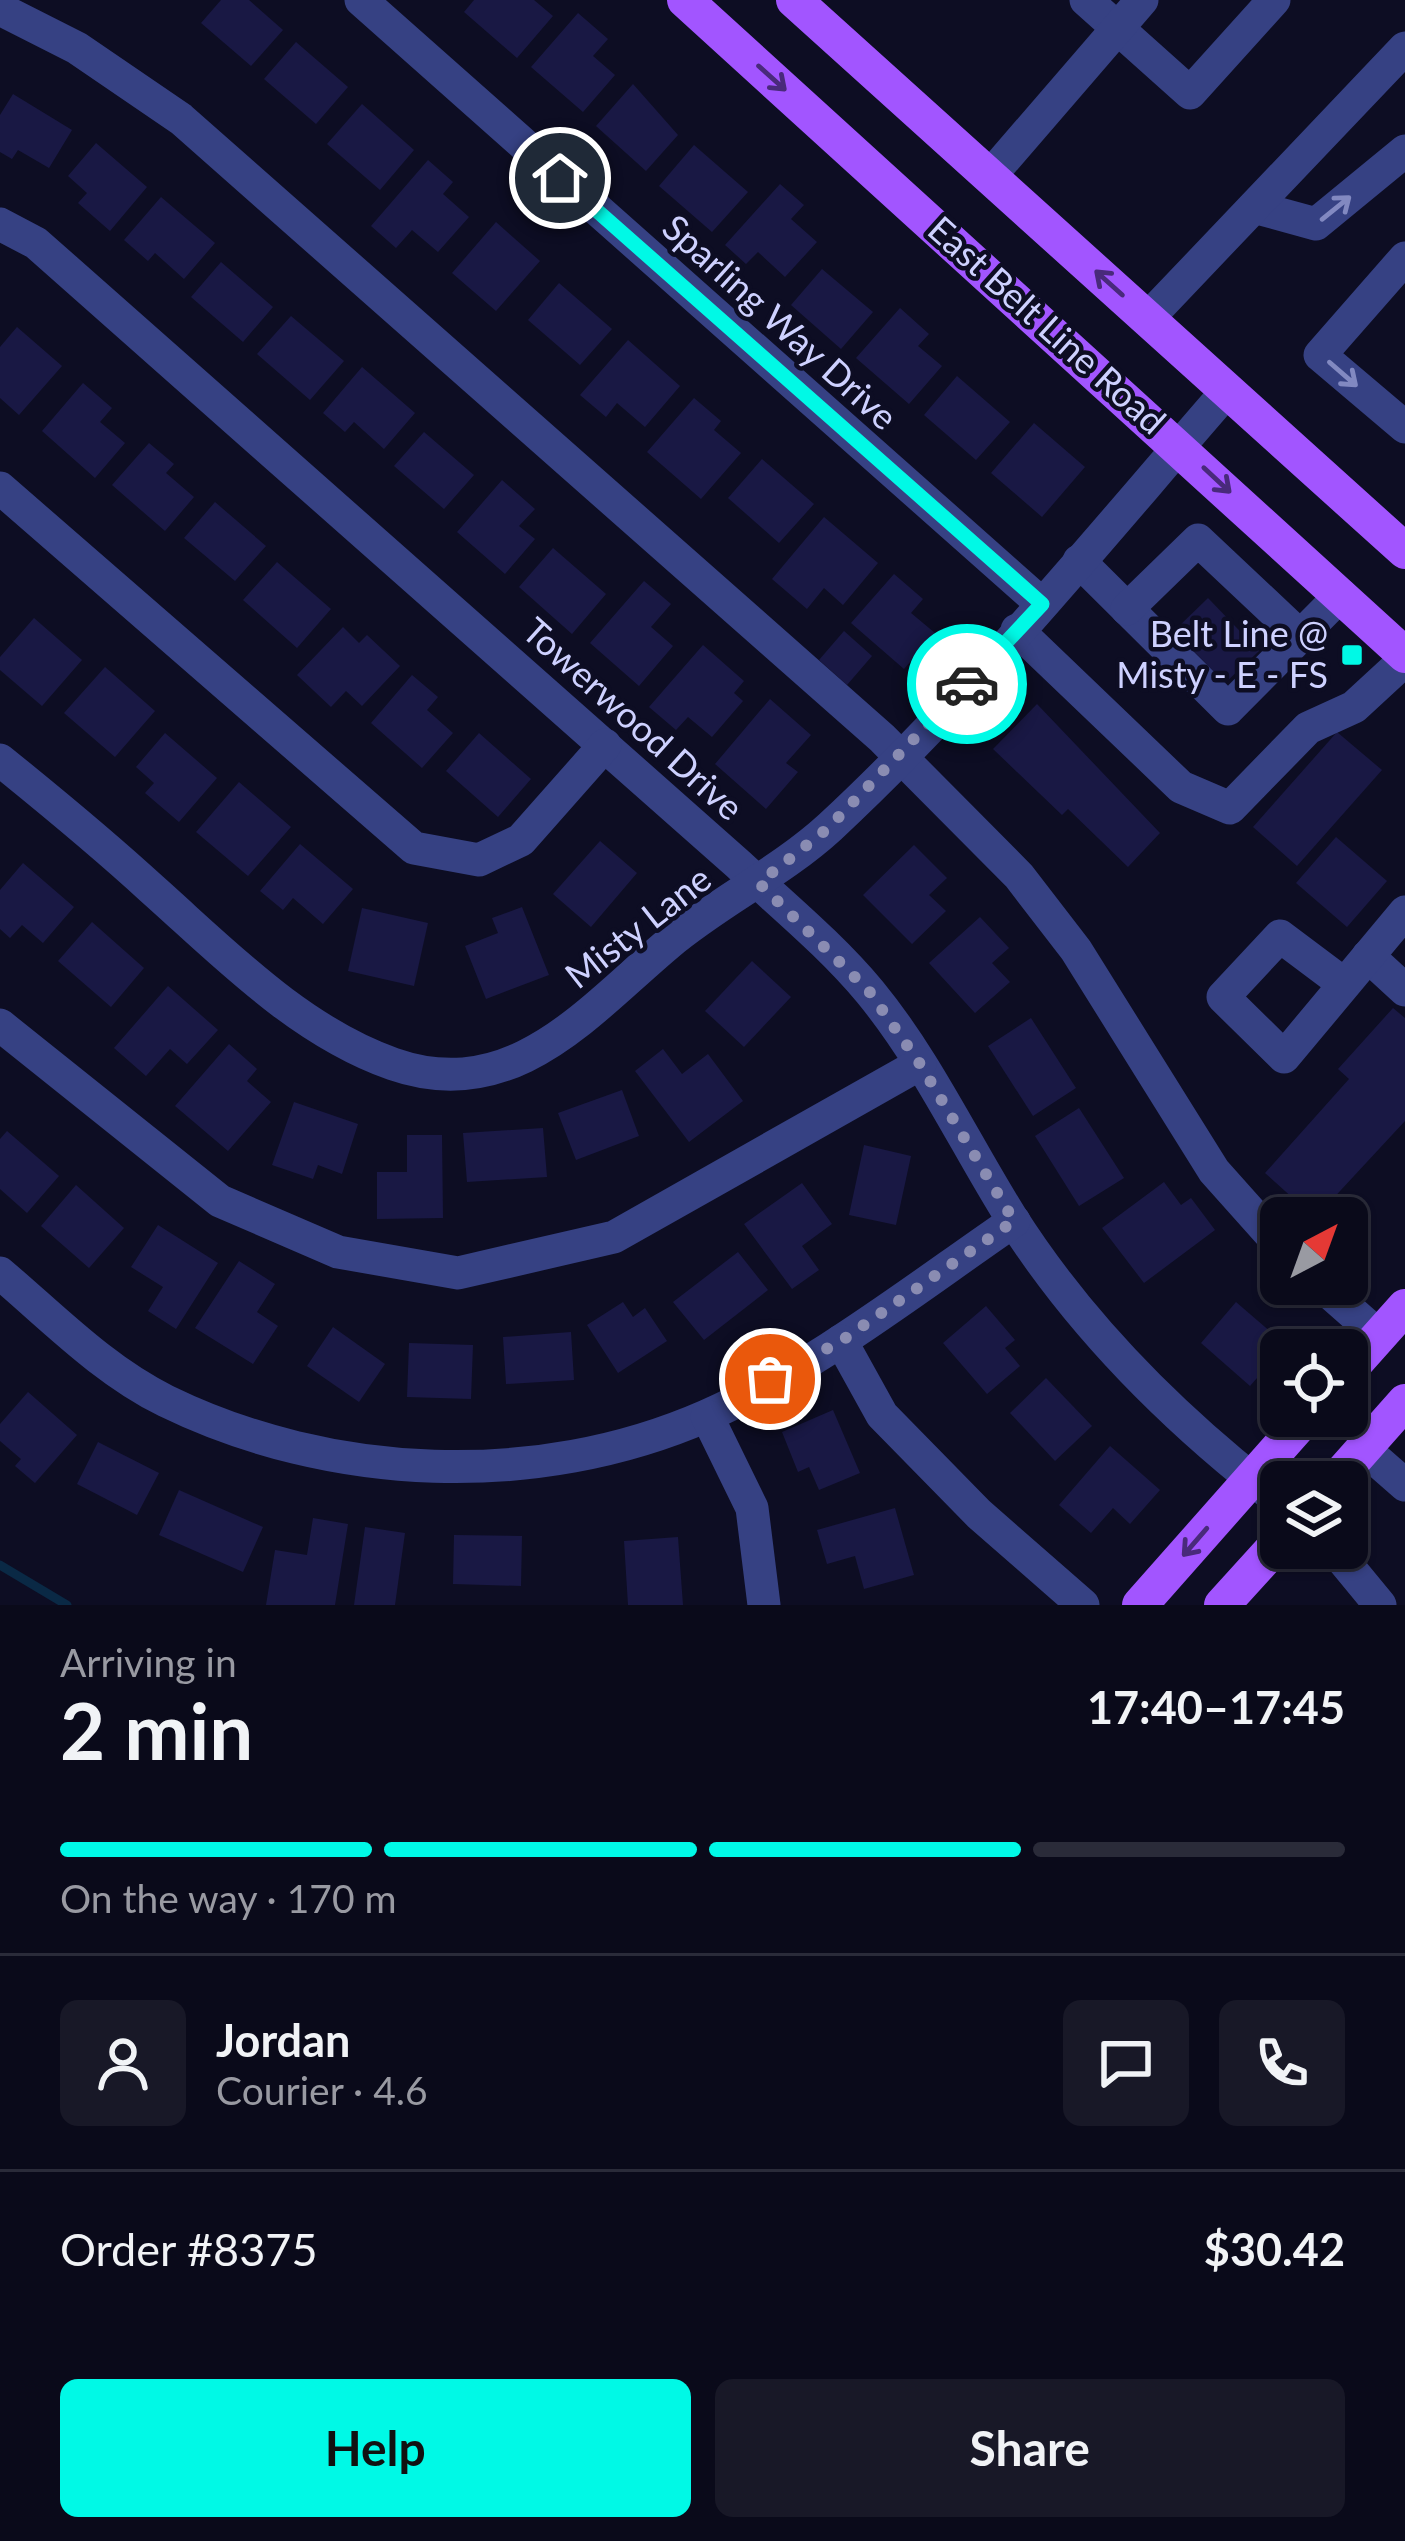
<!DOCTYPE html>
<html lang="en">
<head>
<meta charset="utf-8">
<style>
  :root { --surface:#0a0a1a; --page:#181827; --text:#f1f3f6; --muted:#999aa2; --line:#2a2b39; --accent:#00f9e6 }
  body { margin:0; font-family:Lato,sans-serif; background:var(--page); color:var(--text); height:100vh; display:flex; flex-direction:column; font-size:45px; white-space:nowrap }
  * { box-sizing:border-box; margin:0 }
  p { font-size:39px; color:var(--muted) }
  .icon { flex:none; width:66px; height:66px; fill:none; stroke:currentColor; stroke-width:2; stroke-linecap:round; stroke-linejoin:round }
  .map { position:relative; height:1605px; overflow:hidden }
  .panel { display:flex; flex-direction:column; background:var(--surface); flex:1 }
  .panel>* { flex:none }
  .needle { width:78px; rotate:41deg }
  .buttons { position:absolute; left:1260px; top:1197px; display:grid; gap:24px }
  .buttons a { display:grid; place-items:center; width:108px; height:108px; border-radius:18px; background:var(--surface); box-shadow:0 3px 9px #0004,0 0 0 3px var(--line); font-size:60px }
  .pin { position:absolute; display:grid; place-items:center; width:102px; height:102px; color:#fff; margin:-51px; border:6px solid #fff; border-radius:50%; box-shadow:0 3px 12px #0007 }
  .courier { position:absolute; display:grid; place-items:center; width:120px; height:120px; margin:-60px; border:9px solid #00f9e6; border-radius:50%; background:#fff; color:#222; box-shadow:0 3px 15px #0007 }
  .overview em { font-style:normal; font-weight:700 }
  .overview div { display:flex; flex-direction:column-reverse }
  .overview { display:flex; align-items:center; justify-content:space-between; height:204px; padding:0 60px }
  h1 { font-size:78px; font-weight:700; line-height:90px }
  .bar { display:grid; grid-template-columns:repeat(4,1fr); gap:18px 12px; align-content:center; height:144px; padding:0 60px }
  .bar i { height:15px; border-radius:9px; background:var(--line) }
  .bar .current { background:var(--accent) }
  .bar p { grid-column:span 4 }
  .line { display:flex; align-items:center; gap:30px; padding:0 60px; border-top:3px solid var(--line) }
  .line div { flex:1 }
  .round { display:grid; place-items:center; flex:none; width:126px; height:126px; border-radius:18px; background:var(--page) }
  .action { display:flex; gap:24px; margin-top:auto; padding:24px 60px }
  .action a { flex:1; height:138px; border-radius:18px; background:var(--accent); color:#111; font-size:48px; font-weight:700; line-height:138px; text-align:center }
  .action a+a { background:var(--page); color:var(--text) }
  .map>svg:first-child { display:block }
</style>
</head>
<body>
<div class="map">
<svg width="1405" height="1605" viewBox="0 0 1405 1605">
  <rect width="100%" height="100%" fill="#0d0d23"/>
  <g fill="none" stroke-linecap="round" stroke-linejoin="round">
    <polyline stroke="#0a2945" stroke-width="9" points="0,1565 67,1605"/>
  </g>
  <g fill="#191844">
    <polygon points="221,0 249,0 283,30 251,66 201,23"/>
    <polygon points="474,0 534,0 553,16 517,58 464,12"/>
    <polygon points="578,13 608,39 593,56 615,75 583,112 531,67"/>
    <polygon points="296,42 348,87 316,124 264,79"/>
    <polygon points="633,84 678,135 646,171 596,126"/>
    <polygon points="13,94 72,130 49,168 18,150 12,159 0,152 0,115"/>
    <polygon points="362,104 414,150 380,190 327,144"/>
    <polygon points="96,143 147,187 110,231 78,203 87,193 68,176"/>
    <polygon points="694,145 748,192 712,232 659,186"/>
    <polygon points="428,160 453,182 443,194 469,217 438,252 412,230 396,248 371,226"/>
    <polygon points="780,184 804,205 791,219 817,242 785,277 758,252 746,264 725,245"/>
    <polygon points="161,197 215,243 184,279 155,253 148,261 124,240"/>
    <polygon points="496,222 540,261 496,311 452,273"/>
    <polygon points="221,262 273,307 243,342 191,297"/>
    <polygon points="822,269 873,312 841,349 791,305"/>
    <polygon points="559,283 612,329 580,365 528,320"/>
    <polygon points="900,308 929,334 918,346 942,366 909,404 856,358"/>
    <polygon points="291,316 344,361 310,400 257,354"/>
    <polygon points="17,327 62,366 19,415 0,398 0,347"/>
    <polygon points="628,340 680,386 645,427 617,403 606,417 580,395"/>
    <polygon points="362,367 415,413 384,449 354,422 345,432 323,413"/>
    <polygon points="957,376 1010,422 976,460 924,415"/>
    <polygon points="83,383 112,408 100,422 125,443 95,478 42,431"/>
    <polygon points="694,398 721,421 714,430 741,453 701,499 647,452"/>
    <polygon points="1034,423 1085,467 1042,517 991,473"/>
    <polygon points="424,432 474,475 444,509 394,466"/>
    <polygon points="149,443 174,464 166,473 194,497 165,531 112,485"/>
    <polygon points="762,459 814,504 779,543 728,498"/>
    <polygon points="502,480 535,509 519,526 535,539 505,574 457,532"/>
    <polygon points="215,502 266,546 235,581 184,538"/>
    <polygon points="824,517 878,563 843,605 824,588 807,609 772,579"/>
    <polygon points="553,548 606,594 572,634 519,587"/>
    <polygon points="277,562 331,609 297,648 243,600"/>
    <polygon points="894,574 923,599 911,613 935,633 904,669 851,623"/>
    <polygon points="644,581 671,604 651,627 673,646 639,686 590,643"/>
    <polygon points="1208,598 1259,651 1225,683 1174,631"/>
    <polygon points="34,618 82,660 42,706 0,670 0,657"/>
    <polygon points="343,627 359,643 367,635 400,666 362,706 346,691 331,707 297,675"/>
    <polygon points="844,631 872,656 847,685 819,660"/>
    <polygon points="703,645 744,681 734,693 743,701 712,737 688,717 676,730 649,707"/>
    <polygon points="105,667 155,711 115,757 64,713"/>
    <polygon points="412,675 438,697 427,710 453,733 422,768 371,723"/>
    <polygon points="770,699 811,735 786,763 798,772 766,809 715,764"/>
    <polygon points="1037,704 1160,833 1128,867 1068,809 1062,815 993,749"/>
    <polygon points="1337,732 1382,770 1297,866 1253,827"/>
    <polygon points="165,733 217,778 179,822 145,793 154,783 136,767"/>
    <polygon points="479,733 531,779 498,817 446,771"/>
    <polygon points="239,782 291,827 248,876 196,832"/>
    <polygon points="1336,837 1387,881 1347,927 1296,883"/>
    <polygon points="600,841 637,873 591,927 553,894"/>
    <polygon points="300,844 353,889 323,924 293,898 283,910 260,891"/>
    <polygon points="914,845 947,878 929,895 946,911 912,944 863,895"/>
    <polygon points="23,863 74,907 43,943 22,925 10,938 0,929 0,890"/>
    <polygon points="522,907 549,975 486,999 465,946 498,933 492,918"/>
    <polygon points="362,908 428,923 414,986 348,971"/>
    <polygon points="980,917 1009,948 992,963 1010,982 975,1013 929,963"/>
    <polygon points="92,922 144,968 111,1007 58,961"/>
    <polygon points="752,961 791,997 744,1047 705,1011"/>
    <polygon points="168,986 218,1030 187,1064 170,1049 146,1076 114,1048"/>
    <polygon points="1393,1008 1405,1018 1405,1121 1315,1218 1265,1173 1349,1079 1338,1069"/>
    <polygon points="1031,1018 1076,1088 1033,1116 988,1046"/>
    <polygon points="229,1044 257,1069 247,1081 271,1102 228,1151 175,1106"/>
    <polygon points="663,1049 682,1074 708,1054 743,1101 689,1142 635,1071"/>
    <polygon points="622,1090 639,1136 576,1160 558,1113"/>
    <polygon points="294,1102 358,1124 342,1174 318,1165 313,1179 272,1165"/>
    <polygon points="1079,1108 1124,1178 1079,1206 1035,1136"/>
    <polygon points="543,1128 547,1177 467,1182 463,1133"/>
    <polygon points="7,1131 59,1176 27,1213 0,1189 0,1139"/>
    <polygon points="407,1135 442,1135 443,1218 377,1219 377,1172 407,1172"/>
    <polygon points="864,1145 911,1156 896,1225 849,1215"/>
    <polygon points="1164,1182 1181,1205 1191,1198 1215,1230 1144,1283 1102,1228"/>
    <polygon points="802,1183 832,1224 802,1246 819,1270 792,1289 744,1224"/>
    <polygon points="76,1185 124,1228 89,1268 41,1226"/>
    <polygon points="158,1225 218,1263 176,1329 148,1311 163,1287 131,1267"/>
    <polygon points="738,1252 768,1290 704,1340 673,1302"/>
    <polygon points="239,1261 275,1284 257,1312 278,1326 253,1364 195,1328"/>
    <polygon points="623,1302 633,1317 645,1308 667,1341 618,1373 587,1325"/>
    <polygon points="1236,1302 1286,1345 1250,1386 1201,1343"/>
    <polygon points="986,1306 1015,1340 1005,1348 1020,1366 987,1394 943,1343"/>
    <polygon points="333,1327 385,1364 359,1402 307,1366"/>
    <polygon points="571,1332 574,1380 506,1384 503,1337"/>
    <polygon points="409,1343 473,1345 471,1399 407,1397"/>
    <polygon points="1046,1378 1092,1426 1055,1461 1010,1413"/>
    <polygon points="28,1392 77,1435 35,1483 15,1466 21,1459 0,1441 0,1424"/>
    <polygon points="833,1410 860,1473 819,1490 809,1467 798,1472 782,1432"/>
    <polygon points="98,1442 159,1473 137,1515 77,1484"/>
    <polygon points="1110,1446 1160,1490 1130,1524 1113,1508 1091,1533 1059,1505"/>
    <polygon points="179,1490 263,1527 243,1572 159,1535"/>
    <polygon points="895,1508 914,1575 864,1589 855,1556 827,1564 817,1530"/>
    <polygon points="313,1518 348,1524 335,1605 266,1605 275,1550 307,1555"/>
    <polygon points="365,1527 405,1533 395,1605 354,1605"/>
    <polygon points="454,1535 522,1536 521,1586 453,1584"/>
    <polygon points="678,1537 683,1605 628,1605 624,1541"/>
  </g>
  <g fill="none" stroke-linecap="round" stroke-linejoin="round">
    <g stroke="#364183" stroke-width="33">
      <polyline points="361,0 1042,604"/>
      <polyline points="1086,0 1190,93 1274,0"/>
      <polyline points="0,9 77,48 181,119 882,738 1019,876 1076,950 1214,1171 1281,1246"/>
      <polyline points="990,176 1142,0"/>
      <polyline points="1254,207 1316,224 1405,151"/>
      <path d="M0,224L36,243L738,864C782,905 832,946 870,992C926,1060 964,1142 1011,1217C1081,1327 1178,1423 1281,1502"/>
      <polyline points="1405,258 1320,355 1405,427"/>
      <polyline points="1148,318 1405,48"/>
      <polyline points="0,488 414,848 479,860 521,840 605,745"/>
      <polyline points="1079,561 1228,709 1341,595"/>
      <polyline points="1127,609 1198,540 1300,636"/>
      <polyline points="1017,630 1181,787 1230,808 1308,728 1354,707 1405,660"/>
      <path d="M0,760C52,802 103,844 152,889C225,954 299,1031 393,1064C513,1106 588,1011 668,944C719,901 781,872 830,827C974,693 1099,538 1228,390"/>
      <polyline points="1368,956 1405,990"/>
      <polyline points="1344,984 1280,936 1223,997 1284,1057 1405,912"/>
      <polyline points="0,1025 220,1201 338,1252 458,1273 614,1237 920,1064"/>
      <path d="M0,1273C53,1318 103,1370 166,1401C330,1481 537,1490 706,1416C815,1368 916,1288 1014,1221"/>
      <polyline points="1320,1284 1379,1336"/>
      <polyline points="841,1341 882,1415 979,1514 1083,1605"/>
      <polyline points="707,1416 752,1508 764,1605"/>
      <polyline points="1365,1450 1405,1485"/>
      <polyline points="1333,1548 1380,1605"/>
    </g>
    <g stroke="#a255ff" stroke-width="36">
      <polyline points="685,0 1405,655"/>
      <polyline points="794,0 1405,551"/>
      <polyline points="1347,1372 1405,1307"/>
      <polyline points="1334,1482 1405,1402"/>
      <polyline points="1140,1605 1307,1416"/>
      <polyline points="1222,1605 1281,1540"/>
    </g>
  </g>
  <defs><path id="oneway-shaft" d="M-6 0H5M1.5-3L5.5 0L1.5 3" fill="none" stroke-width="1.6" stroke-linecap="round" stroke-linejoin="round" transform="scale(3)"/></defs>
  <g stroke="#492a7b">
    <use href="#oneway-shaft" transform="translate(772 78) rotate(42)"/>
    <use href="#oneway-shaft" transform="translate(1109 283) rotate(-138)"/>
    <use href="#oneway-shaft" transform="translate(1217 480) rotate(43)"/>
    <use href="#oneway-shaft" transform="translate(1195 1542) rotate(131)"/>
  </g>
  <g stroke="#8289c1">
    <use href="#oneway-shaft" transform="translate(1336 208) rotate(-39)"/>
    <use href="#oneway-shaft" transform="translate(1343 374) rotate(41)"/>
  </g>
  <g fill="none" stroke-linecap="round" stroke-linejoin="round">
    <polyline stroke="#8a8cb2" stroke-width="12" stroke-dasharray="0 21.6" points="770,1379 841,1341 1014,1221 920,1064 869,991 759,883 827,829 967,684"/>
    <polyline stroke="#00f9e6" stroke-width="15" points="560,178 1042,604 967,684"/>
  </g>
  <rect fill="#00f9e6" stroke="#0d0d23" stroke-width="4.5" x="1340" y="643" width="24" height="24" rx="6"/>
  <g text-anchor="middle" stroke-width="9" stroke-linejoin="round" paint-order="stroke">
    <g font-size="36" fill="#ced1ff" stroke="#0d0d23">
      <text transform="translate(780 322) rotate(42)" y="13">Sparling Way Drive</text>
      <text transform="translate(1047 325) rotate(42)" y="13">East Belt Line Road</text>
      <text transform="translate(633 719) rotate(42)" y="13">Towerwood Drive</text>
      <text transform="translate(638 927) rotate(-38)" y="13">Misty Lane</text>
    </g>
    <g font-size="36" fill="#ced1ff" stroke="#0d0d23" text-anchor="end">
      <text x="1328" y="647">Belt Line @<tspan x="1328" dy="41">Misty - E - FS</tspan></text>
    </g>
  </g>
</svg>
<div class="buttons">
<a><svg class="needle" viewBox="-14 -14 28 28"><path d="M0-13l5 13h-10z" fill="#e53935"/><path d="M0 13l5-13h-10z" fill="#999aa2"/></svg></a>
<a><svg class="icon" aria-label="locate" viewBox="0 0 24 24"><circle cx="12" cy="12" r="6"/><path d="M12 2v4M12 18v4M2 12h4M18 12h4"/></svg></a>
<a><svg class="icon" aria-label="layers" viewBox="0 0 24 24"><path d="M12 4l9 5-9 5-9-5zM3 14l9 5 9-5"/></svg></a>
</div>
<div class="pin" style="left:770px;top:1379px;background:#ea580c"><svg class="icon" aria-label="bag" viewBox="0 0 24 24"><path d="M5 8h14l-1 12H6zM9 8a3 3 0 0 1 6 0"/></svg></div>
<div class="pin" style="left:560px;top:178px;background:#1f2937"><svg class="icon" aria-label="home" viewBox="0 0 24 24"><path d="M3 11l9-7 9 7M6 9v11h12V9"/></svg></div>
<div class="courier" style="left:967px;top:684px"><svg class="icon" aria-label="car" viewBox="0 0 24 24"><path d="M5 17H2v-5l4-1 3-4h7l3 4 3 1v5h-3M9 17h6M6 11h13"/><circle cx="7" cy="17" r="2"/><circle cx="17" cy="17" r="2"/></svg></div>
</div>
<section class="panel">
<div class="overview"><div><h1>2 min</h1><p>Arriving in</p></div><em>17:40–17:45</em></div>
<div class="bar"><i class="current"></i><i class="current"></i><i class="current"></i><i></i><p>On the way · 170 m</p></div>
<div class="line" style="height:216px"><a class="round"><svg class="icon" aria-label="person" viewBox="0 0 24 24"><circle cx="12" cy="8" r="4"/><path d="M4 21q1-7 8-7t8 7"/></svg></a><div><b>Jordan</b><p>Courier · 4.6</p></div><a class="round"><svg class="icon" aria-label="chat" viewBox="0 0 24 24"><path d="M4 5h16v11H9l-5 4z"/></svg></a><a class="round"><svg class="icon" aria-label="phone" viewBox="0 0 24 24"><path d="M5 4h4l2 5-3 2q2 4 5 5l2-3 5 2v4C11 20 4 13 5 4z"/></svg></a></div>
<div class="line" style="height:156px"><div>Order #8375</div><b>$30.42</b></div>
<div class="action"><a>Help</a><a>Share</a></div>
</section>
</body>
</html>
